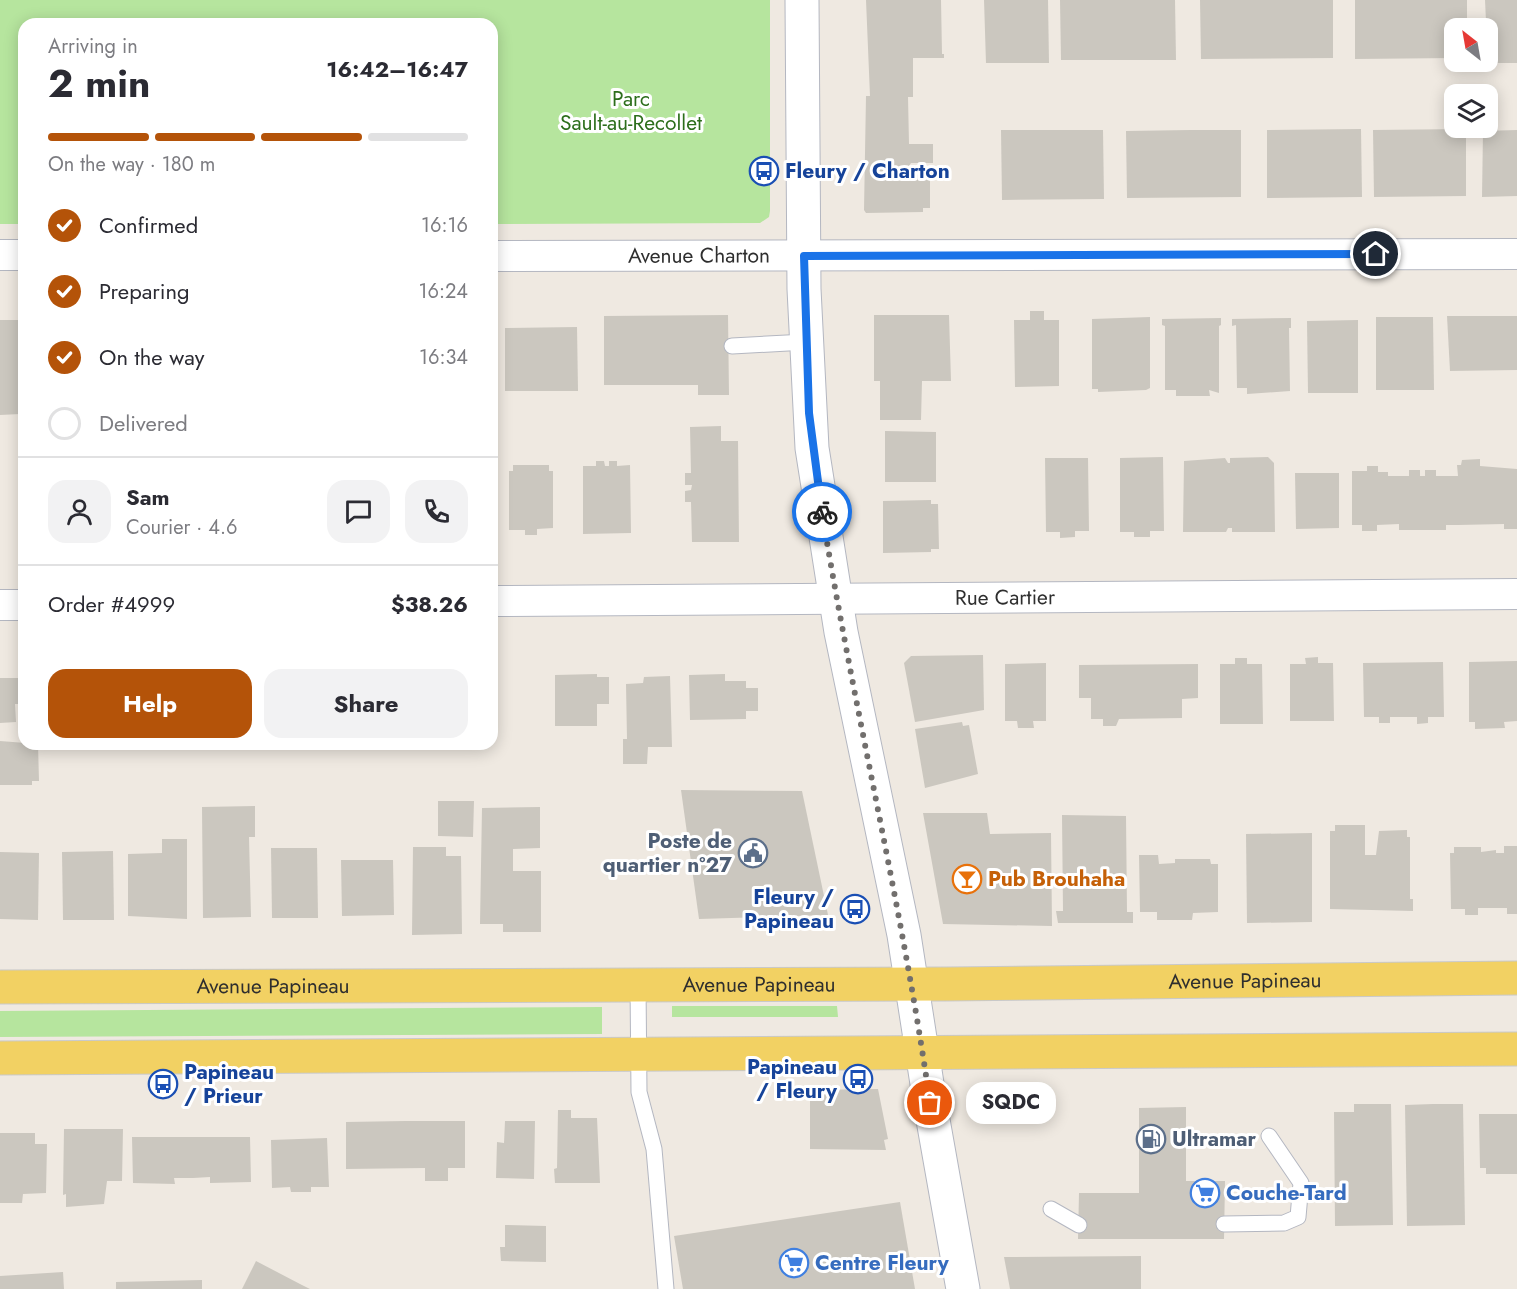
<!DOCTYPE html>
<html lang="en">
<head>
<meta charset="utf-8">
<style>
  :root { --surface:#fff; --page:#f2f2f3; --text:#2b2b33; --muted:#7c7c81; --line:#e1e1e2; --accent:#b45309 }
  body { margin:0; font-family:Jost,sans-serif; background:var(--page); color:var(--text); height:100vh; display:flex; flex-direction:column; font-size:22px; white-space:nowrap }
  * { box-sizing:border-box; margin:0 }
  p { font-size:20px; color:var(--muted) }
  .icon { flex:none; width:33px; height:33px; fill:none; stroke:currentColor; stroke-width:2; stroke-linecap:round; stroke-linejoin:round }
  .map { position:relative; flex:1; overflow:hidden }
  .sheet { position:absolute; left:18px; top:18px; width:480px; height:732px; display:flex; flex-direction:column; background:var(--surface); border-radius:18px; box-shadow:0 3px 15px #0003 }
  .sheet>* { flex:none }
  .needle { width:39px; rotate:329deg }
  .buttons { position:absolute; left:1444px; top:18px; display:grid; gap:12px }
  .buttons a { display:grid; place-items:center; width:54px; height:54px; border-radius:12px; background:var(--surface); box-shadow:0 3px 15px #0003; font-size:30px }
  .pin { position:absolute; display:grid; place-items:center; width:51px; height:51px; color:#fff; margin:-26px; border:3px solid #fff; border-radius:50%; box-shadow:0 2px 6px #0007 }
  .courier { position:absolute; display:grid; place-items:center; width:60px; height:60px; margin:-30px; border:4px solid #1a73e8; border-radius:50%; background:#fff; color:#222; box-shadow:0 2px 8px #0007 }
  .bubble { position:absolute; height:42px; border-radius:18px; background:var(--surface); box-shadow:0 3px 15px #0003; font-size:20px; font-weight:700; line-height:42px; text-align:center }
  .summary em { font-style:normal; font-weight:700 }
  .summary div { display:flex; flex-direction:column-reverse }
  .summary { display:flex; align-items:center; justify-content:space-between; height:102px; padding:0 30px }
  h1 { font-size:39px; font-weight:700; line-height:45px }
  .bar { display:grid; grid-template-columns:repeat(4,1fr); gap:9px 6px; align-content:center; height:72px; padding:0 30px }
  .bar i { height:8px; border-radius:4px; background:var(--line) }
  .bar .on { background:var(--accent) }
  .bar p { grid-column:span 4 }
  .line { display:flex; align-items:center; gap:15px; padding:0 30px; border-top:2px solid var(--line) }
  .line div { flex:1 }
  .round { display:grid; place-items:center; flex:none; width:63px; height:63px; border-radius:18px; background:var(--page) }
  ol { padding:0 30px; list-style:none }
  li { display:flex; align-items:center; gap:18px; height:66px }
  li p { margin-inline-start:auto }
  li .icon { padding:6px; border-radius:50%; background:var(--accent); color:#fff; stroke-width:4 }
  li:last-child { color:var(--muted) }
  li i { width:33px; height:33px; border:3px solid var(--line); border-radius:50% }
  .button { display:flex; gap:12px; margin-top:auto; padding:12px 30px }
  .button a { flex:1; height:69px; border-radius:18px; background:var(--accent); color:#fff; font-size:24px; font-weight:700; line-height:69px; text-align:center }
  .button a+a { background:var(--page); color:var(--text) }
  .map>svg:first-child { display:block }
</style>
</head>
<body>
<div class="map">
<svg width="1517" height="1289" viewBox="0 0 1517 1289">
  <rect width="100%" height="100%" fill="#efe9e1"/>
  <g fill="#b6e59e">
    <polygon points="0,0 770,0 770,211 769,217 760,223 492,224 492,24 24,24 24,224 0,224"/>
    <polygon points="672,1006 837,1006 838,1017 672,1017"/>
    <polygon points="602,1007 602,1034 0,1037 0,1011"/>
  </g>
  <g fill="#cbc7bf">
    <polygon points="866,0 941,0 942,54 944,54 944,58 913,58 913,97 908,97 909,144 933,144 933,163 911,163 909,166 909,173 930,174 930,208 923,208 923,212 866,213 864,210 866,96 870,96"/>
    <polygon points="984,0 1048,0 1049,63 986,63"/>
    <polygon points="1060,0 1175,0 1176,60 1061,60"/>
    <polygon points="1200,0 1333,0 1333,58 1201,59"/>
    <polygon points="1355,0 1467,0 1467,28 1455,28 1455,58 1355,59"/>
    <polygon points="1485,0 1517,0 1517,63 1488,63"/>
    <polygon points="1361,129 1362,197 1267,198 1267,130"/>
    <polygon points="1466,129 1466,196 1374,197 1373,130"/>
    <polygon points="1001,130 1103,130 1104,199 1002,200"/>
    <polygon points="1190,130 1241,130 1241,197 1127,198 1126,131"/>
    <polygon points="1517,130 1517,196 1482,197 1483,131"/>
    <polygon points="1030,311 1044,311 1044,320 1059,320 1059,386 1015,387 1014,320 1030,320"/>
    <polygon points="728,315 729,395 698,395 698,385 604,385 604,316"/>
    <polygon points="874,315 949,315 951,381 922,381 921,420 880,420 880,381 874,381"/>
    <polygon points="1447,316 1517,316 1517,370 1450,371"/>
    <polygon points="1150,317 1150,388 1146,390 1098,392 1098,389 1092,389 1092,319"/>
    <polygon points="1376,317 1433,317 1434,390 1376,390"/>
    <polygon points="1221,318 1221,325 1219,326 1219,393 1209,390 1210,396 1176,396 1176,390 1165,390 1165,326 1162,325 1162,319"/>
    <polygon points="1291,318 1291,328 1289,328 1290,391 1247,394 1247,388 1237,388 1236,325 1232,326 1232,319"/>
    <polygon points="0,320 18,320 20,414 0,415"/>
    <polygon points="1358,320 1358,393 1308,393 1307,321"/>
    <polygon points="577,327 578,391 505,391 505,328"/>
    <polygon points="721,426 721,441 738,441 739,542 692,542 691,502 685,502 685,491 691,490 692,485 685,485 685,473 691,473 690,427"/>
    <polygon points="885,431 936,432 936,482 885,482"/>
    <polygon points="1163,457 1164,531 1150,531 1150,537 1134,537 1134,532 1120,532 1120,458"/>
    <polygon points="1268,457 1274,463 1275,532 1232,532 1232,528 1228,528 1226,532 1183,532 1184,461 1225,458 1228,463 1230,463 1230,458"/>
    <polygon points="1045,458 1088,458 1089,531 1075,531 1075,537 1060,538 1060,532 1046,532"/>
    <polygon points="1480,459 1480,466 1517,469 1517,529 1504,529 1504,524 1458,525 1446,525 1446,530 1399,530 1399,524 1377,525 1377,531 1362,531 1362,525 1352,525 1352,471 1367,471 1367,466 1378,466 1378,472 1388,472 1388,476 1409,476 1409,470 1420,470 1420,476 1425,476 1425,470 1436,470 1436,476 1458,476 1457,465 1461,465 1462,460"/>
    <polygon points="596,461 604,461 605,466 609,466 609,461 617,461 617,466 630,465 631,533 583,534 583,466 596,466"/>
    <polygon points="513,465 549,465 549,471 553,471 553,528 537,529 537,535 525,535 525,530 509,530 509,471 513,471"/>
    <polygon points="1295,473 1339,473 1339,528 1296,529"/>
    <polygon points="21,484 24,484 24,537 22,537"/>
    <polygon points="931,500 931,504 938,504 939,549 931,549 931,552 883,553 883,501"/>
    <polygon points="983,655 984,710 915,722 904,663 911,656"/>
    <polygon points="1318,657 1318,663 1333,663 1334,721 1290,721 1290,664 1306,664 1305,658"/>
    <polygon points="1235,658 1247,658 1247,664 1262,664 1263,724 1220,724 1220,664 1235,664"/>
    <polygon points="1517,661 1517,721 1504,722 1505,728 1475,729 1475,722 1469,722 1469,662"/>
    <polygon points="1443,662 1444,717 1428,717 1428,723 1417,724 1417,717 1390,717 1390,723 1379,723 1379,717 1364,717 1363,663"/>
    <polygon points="1046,663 1046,721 1033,721 1034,728 1018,728 1017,721 1005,721 1005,664"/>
    <polygon points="1198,664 1198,698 1182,699 1182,718 1119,719 1116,726 1103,726 1103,719 1091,719 1091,698 1079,698 1079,665"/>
    <polygon points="597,674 597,677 609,677 609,704 597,704 597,726 555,726 555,675"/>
    <polygon points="725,674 725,681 746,681 746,688 758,688 758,711 746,711 746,719 690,720 689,675"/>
    <polygon points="670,676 672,747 648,747 647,764 623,764 623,739 627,739 626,684 643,683 644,677"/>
    <polygon points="0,678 24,678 24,704 15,704 16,722 0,723"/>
    <polygon points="962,722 963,726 969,725 978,774 925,788 915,729"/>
    <polygon points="0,741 38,744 39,781 32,781 32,785 0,785"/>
    <polygon points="153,744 172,744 172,748 154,748"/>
    <polygon points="442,744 472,744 472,747 442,749"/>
    <polygon points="681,790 802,791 828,915 699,919"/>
    <polygon points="438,801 474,801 473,837 438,836"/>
    <polygon points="255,806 255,837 249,837 251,917 203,918 202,807"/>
    <polygon points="540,807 540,848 513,849 513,871 541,871 541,932 503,932 503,924 480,924 482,808"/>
    <polygon points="923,813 987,813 990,834 1051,833 1052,926 943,924"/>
    <polygon points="1062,815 1126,816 1127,912 1133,912 1133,923 1058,923 1056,911 1063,911"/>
    <polygon points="1335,825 1365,825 1365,855 1376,855 1379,831 1407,830 1407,837 1410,837 1410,899 1413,899 1413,911 1330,909 1330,831 1335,831"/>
    <polygon points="1312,833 1312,922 1247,923 1246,834"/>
    <polygon points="162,839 187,839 187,919 128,916 128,854 162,853"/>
    <polygon points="1504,846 1517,846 1517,914 1507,914 1507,908 1478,908 1478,915 1465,915 1465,909 1451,909 1450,853 1454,853 1454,847 1481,847 1481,852 1496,850 1496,853 1504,853"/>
    <polygon points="413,847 446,847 446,856 461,856 462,934 412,935"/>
    <polygon points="271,848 317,848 318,918 272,918"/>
    <polygon points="113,851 114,920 63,920 62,852"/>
    <polygon points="0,852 39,853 38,920 0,919"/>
    <polygon points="1139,855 1158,855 1159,864 1175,863 1175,859 1210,859 1211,864 1218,864 1218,912 1193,913 1192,920 1157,920 1157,912 1140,912"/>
    <polygon points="341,860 393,860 394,915 342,916"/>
    <polygon points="878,1089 888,1139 884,1140 886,1150 810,1149 810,1090"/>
    <polygon points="1354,1104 1391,1104 1393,1225 1335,1226 1334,1112 1354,1112"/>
    <polygon points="1433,1104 1463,1104 1465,1225 1407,1226 1405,1105"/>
    <polygon points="1186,1107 1186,1181 1225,1181 1224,1239 1078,1239 1079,1193 1139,1193 1139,1108"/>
    <polygon points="558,1110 571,1110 571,1118 597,1118 600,1183 555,1183 554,1169 557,1168"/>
    <polygon points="1479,1114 1517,1114 1517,1174 1486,1174 1486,1168 1480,1168"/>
    <polygon points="405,1121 465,1121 465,1168 448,1168 448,1181 425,1181 425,1168 346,1169 346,1122"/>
    <polygon points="505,1121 535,1121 534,1179 496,1178 497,1142 504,1143"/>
    <polygon points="64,1129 123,1129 122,1181 107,1181 104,1204 66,1207 66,1194 63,1195"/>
    <polygon points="0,1133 35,1133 35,1144 47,1144 46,1193 23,1194 22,1203 0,1203"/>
    <polygon points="132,1137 250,1137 251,1182 210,1183 210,1177 193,1178 174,1178 175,1184 133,1183"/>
    <polygon points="327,1138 329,1187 311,1187 311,1192 291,1192 290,1187 272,1188 271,1140"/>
    <polygon points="900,1202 915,1289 683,1289 674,1236"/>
    <polygon points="505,1225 546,1226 546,1262 501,1261 500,1247 505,1247"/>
    <polygon points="1141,1256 1141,1289 1010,1289 1004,1257"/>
    <polygon points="256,1261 300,1284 310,1289 242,1289"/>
    <polygon points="63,1272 64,1289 0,1289 0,1276"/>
    <polygon points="202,1280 202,1289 116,1289 116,1282"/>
  </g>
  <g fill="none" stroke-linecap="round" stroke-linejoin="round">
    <g stroke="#b4b7c1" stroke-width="17">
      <g id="service">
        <polyline points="732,346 806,342"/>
        <polyline points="638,984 639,1092 654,1149 666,1289"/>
        <polyline points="1051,1209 1079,1225"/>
        <polyline points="1224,1224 1284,1223 1298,1217 1301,1183 1269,1136"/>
      </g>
    </g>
    <g stroke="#b4b7c1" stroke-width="32">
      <g id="minor">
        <polyline points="0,255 24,255"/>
        <path id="s1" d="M492,256L1517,254"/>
        <path id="s2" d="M492,601L1517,594"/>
        <polyline points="0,605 24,605"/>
      </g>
    </g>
    <g stroke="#b4b7c1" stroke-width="35">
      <polyline id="tertiary" points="802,0 804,289 812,448 841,632 904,935 930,1103 963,1289"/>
    </g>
    <g stroke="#c9c9c9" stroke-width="35">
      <g id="primary">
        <path id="s3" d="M0,987L947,984L1517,978"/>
        <polyline points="0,1058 1517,1049"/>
      </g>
    </g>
    <use href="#service" stroke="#fff" stroke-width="15"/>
    <use href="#minor" stroke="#fff" stroke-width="30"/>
    <use href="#tertiary" stroke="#fff" stroke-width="33"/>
    <use href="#primary" stroke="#f2d163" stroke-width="33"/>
  </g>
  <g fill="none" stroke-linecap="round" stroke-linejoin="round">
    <path stroke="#726f6d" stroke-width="6" stroke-dasharray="0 10.8" d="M822,512C854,710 902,905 930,1103"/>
    <polyline stroke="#1a73e8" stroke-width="8" points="822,512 809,413 804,256 1376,254"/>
  </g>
  <defs>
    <g id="bus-ring" transform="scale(1.5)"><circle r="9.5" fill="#fff" stroke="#1a4fb4" stroke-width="1.5"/><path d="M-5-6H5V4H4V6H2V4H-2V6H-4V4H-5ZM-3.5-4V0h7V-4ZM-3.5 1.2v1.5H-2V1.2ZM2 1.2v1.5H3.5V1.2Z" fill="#1a4fb4"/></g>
    <g id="civic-ring" transform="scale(1.5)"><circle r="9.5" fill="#fff" stroke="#5c6f8a" stroke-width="1.5"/><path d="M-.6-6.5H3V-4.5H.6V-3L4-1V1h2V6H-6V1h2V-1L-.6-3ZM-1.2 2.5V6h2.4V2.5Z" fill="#5c6f8a"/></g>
    <g id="bar-ring" transform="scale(1.5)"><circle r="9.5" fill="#fff" stroke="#e8710a" stroke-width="1.5"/><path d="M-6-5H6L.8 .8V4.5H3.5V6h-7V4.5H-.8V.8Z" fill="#e8710a"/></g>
    <g id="fuel-ring" transform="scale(1.5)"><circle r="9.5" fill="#fff" stroke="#5c6f8a" stroke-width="1.5"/><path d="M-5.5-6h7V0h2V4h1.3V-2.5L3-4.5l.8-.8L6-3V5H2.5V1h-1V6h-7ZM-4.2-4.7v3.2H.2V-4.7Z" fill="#5c6f8a"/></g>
    <g id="supermarket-ring" transform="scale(1.5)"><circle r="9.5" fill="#fff" stroke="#3f7fe0" stroke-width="1.5"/><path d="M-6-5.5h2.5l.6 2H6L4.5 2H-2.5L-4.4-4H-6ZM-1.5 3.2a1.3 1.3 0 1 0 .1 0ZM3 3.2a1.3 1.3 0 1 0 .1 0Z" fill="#3f7fe0"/></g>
  </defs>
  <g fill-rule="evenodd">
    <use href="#bus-ring" x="764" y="171"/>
    <use href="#civic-ring" x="753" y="853"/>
    <use href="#bar-ring" x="967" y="879"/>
    <use href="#bus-ring" x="855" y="909"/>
    <use href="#bus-ring" x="858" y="1079"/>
    <use href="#bus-ring" x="163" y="1084"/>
    <use href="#fuel-ring" x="1151" y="1139"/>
    <use href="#supermarket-ring" x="1205" y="1193"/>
    <use href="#supermarket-ring" x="794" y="1263"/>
  </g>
  <g text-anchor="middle" stroke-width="6" stroke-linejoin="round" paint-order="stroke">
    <g font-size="21" fill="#2c6e1b" stroke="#fff">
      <text x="631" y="106">Parc<tspan x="631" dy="24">Sault-au-Recollet</tspan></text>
    </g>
    <g font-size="21" font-weight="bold" fill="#164399" stroke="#fff" text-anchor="start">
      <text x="785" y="178">Fleury / Charton</text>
      <text x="834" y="904" text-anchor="end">Fleury /<tspan x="834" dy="24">Papineau</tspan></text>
      <text x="837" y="1074" text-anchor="end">Papineau<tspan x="837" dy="24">/ Fleury</tspan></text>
      <text x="184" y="1079">Papineau<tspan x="184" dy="24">/ Prieur</tspan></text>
    </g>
    <g font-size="21" fill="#2e2e2e" stroke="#fff">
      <text dy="7" stroke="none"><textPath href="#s1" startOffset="207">Avenue Charton</textPath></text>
      <text dy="7" stroke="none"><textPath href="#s2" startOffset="513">Rue Cartier</textPath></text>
      <text dy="7" stroke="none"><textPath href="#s3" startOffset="1245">Avenue Papineau</textPath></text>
      <text dy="7" stroke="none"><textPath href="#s3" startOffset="759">Avenue Papineau</textPath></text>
      <text dy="7" stroke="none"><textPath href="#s3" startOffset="273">Avenue Papineau</textPath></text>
    </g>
    <g font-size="21" font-weight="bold" fill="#4e5e75" stroke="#fff" text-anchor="end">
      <text x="732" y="848">Poste de<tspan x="732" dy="24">quartier n°27</tspan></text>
      <text x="1172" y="1146" text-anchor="start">Ultramar</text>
    </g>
    <g font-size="21" font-weight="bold" fill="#c56008" stroke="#fff" text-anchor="start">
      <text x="988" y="886">Pub Brouhaha</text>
    </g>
    <g font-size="21" font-weight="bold" fill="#366cbe" stroke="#fff" text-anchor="start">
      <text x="1226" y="1200">Couche-Tard</text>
      <text x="815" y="1270">Centre Fleury</text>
    </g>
  </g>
</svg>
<div class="buttons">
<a><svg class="needle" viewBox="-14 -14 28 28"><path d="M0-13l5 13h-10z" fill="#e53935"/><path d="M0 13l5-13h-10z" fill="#7c7c81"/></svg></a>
<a><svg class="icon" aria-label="layers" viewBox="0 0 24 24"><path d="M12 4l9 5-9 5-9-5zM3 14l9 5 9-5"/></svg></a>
</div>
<div class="pin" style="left:930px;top:1103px;background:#ea580c"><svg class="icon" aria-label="bag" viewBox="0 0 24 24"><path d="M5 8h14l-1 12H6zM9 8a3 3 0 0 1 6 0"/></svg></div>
<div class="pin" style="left:1376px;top:254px;background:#1f2937"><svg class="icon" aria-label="home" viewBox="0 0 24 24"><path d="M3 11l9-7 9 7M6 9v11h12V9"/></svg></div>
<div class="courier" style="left:822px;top:512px"><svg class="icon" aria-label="bike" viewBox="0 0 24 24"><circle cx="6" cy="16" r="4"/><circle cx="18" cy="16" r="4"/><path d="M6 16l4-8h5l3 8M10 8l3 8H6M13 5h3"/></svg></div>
<div class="bubble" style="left:966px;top:1082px;width:90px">SQDC</div>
<section class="sheet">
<div class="summary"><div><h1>2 min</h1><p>Arriving in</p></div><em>16:42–16:47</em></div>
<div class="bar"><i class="on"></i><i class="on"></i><i class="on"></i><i></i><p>On the way · 180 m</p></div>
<ol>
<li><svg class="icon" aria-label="check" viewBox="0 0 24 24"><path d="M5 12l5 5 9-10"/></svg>Confirmed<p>16:16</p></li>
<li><svg class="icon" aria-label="check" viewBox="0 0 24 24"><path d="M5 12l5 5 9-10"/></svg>Preparing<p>16:24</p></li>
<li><svg class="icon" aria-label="check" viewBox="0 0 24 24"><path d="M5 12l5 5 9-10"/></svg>On the way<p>16:34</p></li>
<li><i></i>Delivered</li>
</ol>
<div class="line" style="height:108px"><a class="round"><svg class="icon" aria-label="person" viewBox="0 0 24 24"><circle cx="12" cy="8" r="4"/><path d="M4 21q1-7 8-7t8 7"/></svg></a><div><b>Sam</b><p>Courier · 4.6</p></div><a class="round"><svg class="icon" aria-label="chat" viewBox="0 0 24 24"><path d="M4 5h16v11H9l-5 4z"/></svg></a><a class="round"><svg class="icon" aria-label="phone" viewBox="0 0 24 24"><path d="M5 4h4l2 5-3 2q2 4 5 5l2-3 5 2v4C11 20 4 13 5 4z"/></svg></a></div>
<div class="line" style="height:78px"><div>Order #4999</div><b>$38.26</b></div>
<div class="button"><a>Help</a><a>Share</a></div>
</section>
</div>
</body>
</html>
